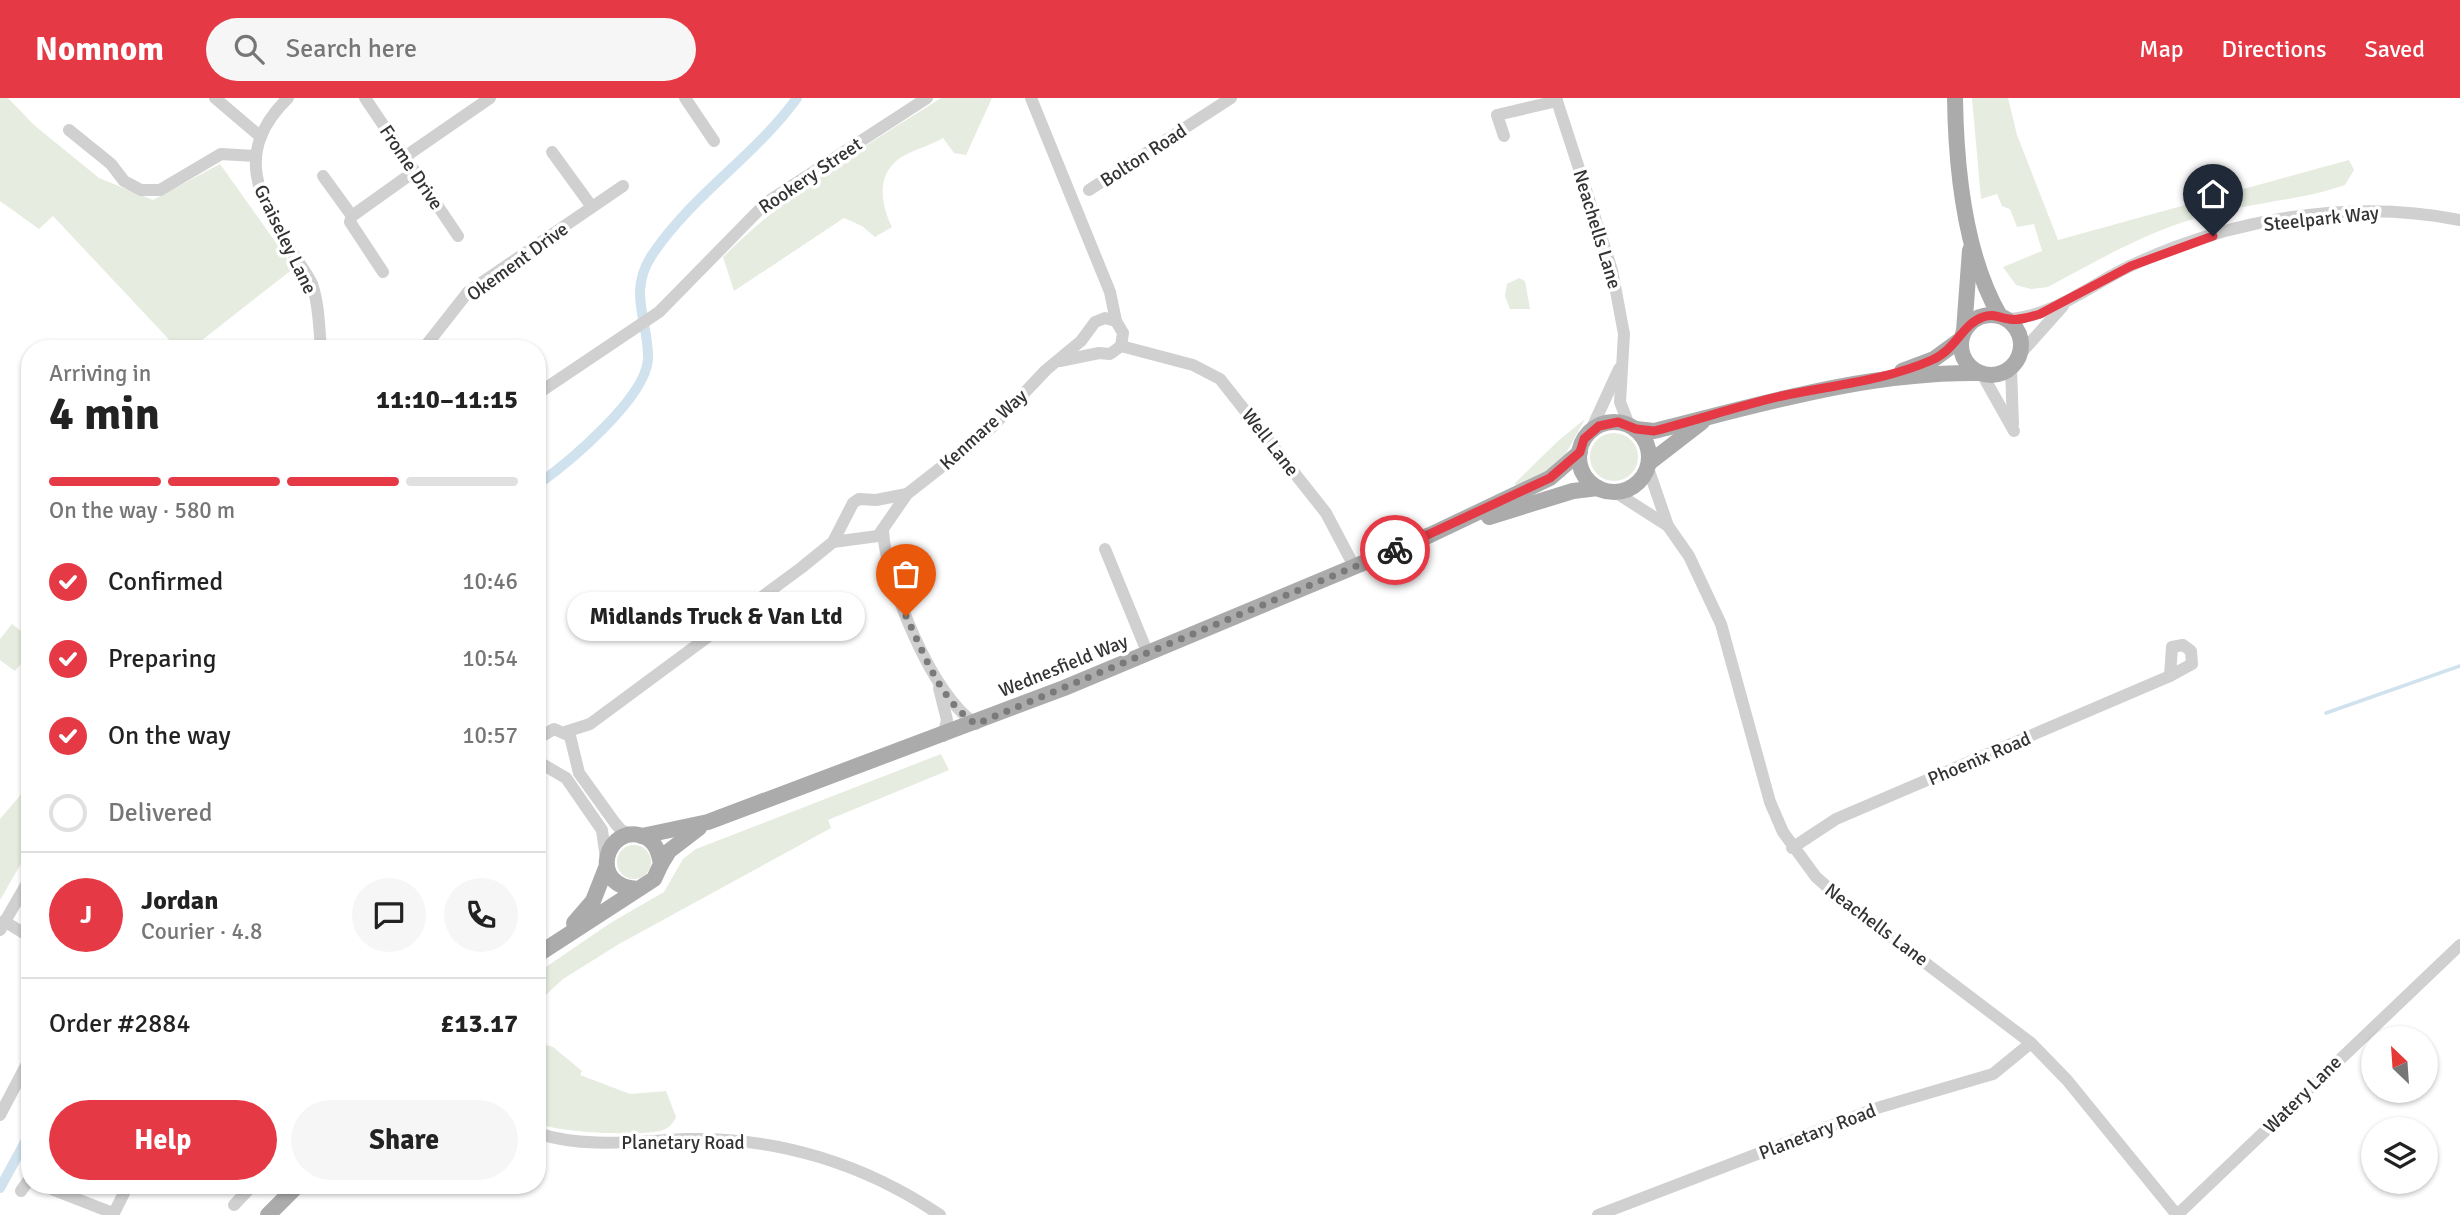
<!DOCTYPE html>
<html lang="en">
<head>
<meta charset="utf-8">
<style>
  :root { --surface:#fff; --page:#f6f6f6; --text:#222; --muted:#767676; --line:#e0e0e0; --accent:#e63946 }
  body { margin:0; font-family:Signika,sans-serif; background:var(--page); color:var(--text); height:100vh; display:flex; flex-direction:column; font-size:26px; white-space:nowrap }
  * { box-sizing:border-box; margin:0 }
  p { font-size:23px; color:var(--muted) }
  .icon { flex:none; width:38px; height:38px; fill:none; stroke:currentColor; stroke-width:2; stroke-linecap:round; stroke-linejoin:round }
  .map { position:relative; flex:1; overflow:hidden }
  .drawer { position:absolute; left:21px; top:242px; width:525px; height:854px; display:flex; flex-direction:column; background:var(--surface); border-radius:28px; box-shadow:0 2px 5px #0004 }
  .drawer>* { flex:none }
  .needle { width:46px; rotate:335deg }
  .buttons { position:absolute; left:2361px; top:928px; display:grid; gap:14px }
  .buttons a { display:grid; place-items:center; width:77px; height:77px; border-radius:50%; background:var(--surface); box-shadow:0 2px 5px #0004; font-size:35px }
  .pin { position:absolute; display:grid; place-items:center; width:60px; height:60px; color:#fff; margin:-72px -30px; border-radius:50% 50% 50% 0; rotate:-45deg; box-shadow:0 0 7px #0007 }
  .pin .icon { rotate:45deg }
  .courier { position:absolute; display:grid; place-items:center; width:70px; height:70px; margin:-35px; border:5px solid #e63946; border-radius:50%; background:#fff; color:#222; box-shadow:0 2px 9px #0007 }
  .bubble { position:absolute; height:49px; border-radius:24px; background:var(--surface); box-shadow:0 2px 5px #0004; font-size:23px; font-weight:800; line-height:49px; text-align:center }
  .summary em { font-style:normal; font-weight:800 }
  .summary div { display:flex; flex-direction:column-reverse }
  .summary { display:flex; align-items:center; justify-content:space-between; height:119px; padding:0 28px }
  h1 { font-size:46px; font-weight:800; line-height:52px }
  .bar { display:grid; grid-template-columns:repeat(4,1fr); gap:10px 7px; align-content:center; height:84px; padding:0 28px }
  .bar i { height:9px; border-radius:5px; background:var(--line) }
  .bar .current { background:var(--accent) }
  .bar p { grid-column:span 4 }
  .line { display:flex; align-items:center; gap:18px; padding:0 28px; border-top:2px solid var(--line) }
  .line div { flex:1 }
  .round { display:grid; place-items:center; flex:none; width:74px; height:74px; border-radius:37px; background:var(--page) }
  ol { padding:0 28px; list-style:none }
  li { display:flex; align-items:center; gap:21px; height:77px }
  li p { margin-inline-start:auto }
  li .icon { padding:7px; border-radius:50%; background:var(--accent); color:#fff; stroke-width:4 }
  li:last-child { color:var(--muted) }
  li i { width:38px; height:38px; border:4px solid var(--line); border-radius:50% }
  .button { display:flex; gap:14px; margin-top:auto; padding:14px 28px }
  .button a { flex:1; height:80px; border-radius:42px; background:var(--accent); color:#fff; font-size:28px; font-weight:800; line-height:80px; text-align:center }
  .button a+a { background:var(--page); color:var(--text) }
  header { display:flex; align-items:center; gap:42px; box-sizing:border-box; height:98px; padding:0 35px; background:var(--accent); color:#fff }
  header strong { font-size:33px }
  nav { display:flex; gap:38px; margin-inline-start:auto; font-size:24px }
  .search { width:490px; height:63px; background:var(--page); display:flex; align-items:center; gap:18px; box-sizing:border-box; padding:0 24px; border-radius:38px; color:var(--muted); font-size:26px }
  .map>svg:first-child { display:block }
</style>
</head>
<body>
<header>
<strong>Nomnom</strong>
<div class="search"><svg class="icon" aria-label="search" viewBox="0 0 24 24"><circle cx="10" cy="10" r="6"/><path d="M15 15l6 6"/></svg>Search here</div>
<nav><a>Map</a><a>Directions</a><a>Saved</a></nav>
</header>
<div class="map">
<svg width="2460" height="1117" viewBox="0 0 2460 1117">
  <rect width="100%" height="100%" fill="#fff"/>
  <g fill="#e6ecdf">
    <polygon points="0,0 8,0 34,27 99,80 153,102 220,66 294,170 192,250 177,250 53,118 39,131 0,103"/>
    <path d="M941,0H992L966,57L954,55L943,40C931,47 919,50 907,56C876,71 879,103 892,129L875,139L862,128L844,120L734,193L723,159C788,94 864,49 941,0Z"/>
    <path d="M1972,0H2008L2017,37L2058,142L2349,62L2354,72L2345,87C2296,104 2243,105 2193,121C2143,136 2094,164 2048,189L2031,191L2016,187L2003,169L2042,153L2034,126L2017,129L2010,111L2002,108L1997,96L1981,101Z"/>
    <polygon points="1519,180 1525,183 1530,211 1510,211 1505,198 1507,186"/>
    <polygon points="1585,321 1564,359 1554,369 1517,390 1515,385 1558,343"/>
    <circle cx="1614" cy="359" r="24"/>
    <polygon points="12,526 30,540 30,555 15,573 0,562 0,541"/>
    <polygon points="941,656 949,672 828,722 831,730 619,846 563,881 537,905 537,875 612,824 664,794 683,761 696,751"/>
    <polygon points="30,686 30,750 0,802 0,721"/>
    <circle cx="634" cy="764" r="17"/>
    <path d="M537,944L553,949L582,973L580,977L630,996L666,993L676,1019C673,1026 668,1031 660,1033C635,1038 560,1035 537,1025Z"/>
  </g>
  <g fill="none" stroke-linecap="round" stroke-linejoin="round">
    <polyline stroke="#cfe2ee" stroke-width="3.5" points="2326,615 2460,568"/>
    <g stroke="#cfe2ee" stroke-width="10">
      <path d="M537,387C568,365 646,300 648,261C649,223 627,195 652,157C692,97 755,58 797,0"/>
      <polyline points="0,1090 30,1035"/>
    </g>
    <g stroke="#d0d0d0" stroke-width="12">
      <polyline points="215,0 261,39"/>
      <path d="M288,0C233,54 258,98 292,154C298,164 307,175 312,186C319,206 319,230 321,250"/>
      <polyline points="365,0 458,138"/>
      <polyline points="685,0 714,43"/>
      <polyline points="1031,0 1110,194 1116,223 1123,235 1121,248 1110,256 1099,255 1060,263"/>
      <polyline points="1556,0 1612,172 1624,236 1620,304 1629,327"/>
      <polyline points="69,32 111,66 124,83 141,92 160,92 221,56 255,58"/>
      <polyline points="1504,38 1497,17 1557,3"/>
      <polyline points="552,54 592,109"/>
      <polyline points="406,58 490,0"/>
      <polyline points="323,78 352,118"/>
      <polyline points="1089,92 1231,0"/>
      <polyline points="383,174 350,124 352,118 415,73"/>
      <path d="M2008,221C2052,219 2089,188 2128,169C2229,121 2350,100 2460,122"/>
      <polyline points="1121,248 1193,267 1220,281 1326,415 1355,470"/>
      <polyline points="424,250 468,194 623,88"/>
      <polyline points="2021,255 2063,208"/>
      <polyline points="2011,271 2013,326"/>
      <polyline points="1982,276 2014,333"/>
      <polyline points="537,296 659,214 767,104 927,0"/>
      <polyline points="1590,334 1619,271"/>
      <polyline points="1648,370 1668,428 1689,458 1721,526 1770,704 1783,734 1816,779 1841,801 2031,945 2067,982 2177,1117"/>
      <polyline points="1615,394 1668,428"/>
      <path d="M883,433C886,483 932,599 976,626"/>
      <polyline points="833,444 878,438 907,396 990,331 1046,272 1081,243 1095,224 1105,220 1116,223"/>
      <polyline points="1105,451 1148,556"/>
      <polygon points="2183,547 2191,553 2192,566 2170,578 2172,549"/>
      <polyline points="939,590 947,622 943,638"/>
      <polyline points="565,634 590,626 801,470 833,444 853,405 859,401 876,402 907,396"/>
      <polyline points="537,641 554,631 570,638 579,675 615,725 621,732 634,737"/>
      <polyline points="537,663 566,680 602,732 606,761"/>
      <polyline points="1792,750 1836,721 2170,578"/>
      <polyline points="4,823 30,839"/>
      <polyline points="0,832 30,780"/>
      <polyline points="0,1017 30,960"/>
      <path d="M537,1035C585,1051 638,1043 687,1041C778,1039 865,1066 940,1117"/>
      <polyline points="41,1087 113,1115"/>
      <polyline points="21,1093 30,1080"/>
      <polyline points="234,1107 253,1087"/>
      <polyline points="113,1117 128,1087"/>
      <polyline points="1598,1117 1877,1010 1993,976 2031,945"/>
      <polyline points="2177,1117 2460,847"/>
    </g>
    <g stroke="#ababab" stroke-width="16">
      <path d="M1955,0C1956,69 1965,158 2000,218"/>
      <circle cx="1991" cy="247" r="30"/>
      <polyline points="1964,233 1970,152"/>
      <polyline points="1902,273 1934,261 1960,242"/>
      <circle cx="1614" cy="359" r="35"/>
      <path d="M1636,331L1654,333C1762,306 1866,274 1978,275"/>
      <polyline points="1649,365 1702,324"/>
      <polyline points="1489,419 1573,393 1598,390"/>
      <polyline points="642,738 708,724 1064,590 1430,437 1550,380 1580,354"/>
      <polyline points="661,766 669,753 699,730"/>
      <polyline points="574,825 593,803 606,770"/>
      <path d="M537,857L654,781L661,766C659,755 656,744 645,739C607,722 585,790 639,791"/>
      <polyline points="268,1117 298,1087"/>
    </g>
  </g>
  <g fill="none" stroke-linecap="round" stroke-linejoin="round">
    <path stroke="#7a7a7a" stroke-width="7" stroke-dasharray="0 12.6" d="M906,518C924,555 940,603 976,626L1395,452"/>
    <path stroke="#e63946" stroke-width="9" d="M1395,452L1550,380L1580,354L1584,341L1599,328L1618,324L1636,331L1654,333C1697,322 1739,308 1782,298C1833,287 1884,283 1932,262C1957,251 1962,226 1983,219C1994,215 1999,220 2009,221C2019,223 2030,219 2040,216L2131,168L2213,138"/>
  </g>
  <g text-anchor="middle" stroke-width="7" stroke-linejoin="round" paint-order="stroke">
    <g font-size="19" fill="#333" stroke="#fff">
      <text transform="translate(1143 57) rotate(-33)" y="7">Bolton Road</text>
      <text transform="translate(412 69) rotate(56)" y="7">Frome Drive</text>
      <text transform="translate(810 77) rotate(-34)" y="7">Rookery Street</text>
      <text transform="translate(2321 120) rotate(-6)" y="7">Steelpark Way</text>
      <text transform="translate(1598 131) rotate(73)" y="7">Neachells Lane</text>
      <text transform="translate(286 141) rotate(64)" y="7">Graiseley Lane</text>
      <text transform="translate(517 163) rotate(-36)" y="7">Okement Drive</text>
      <text transform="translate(983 331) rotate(-42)" y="7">Kenmare Way</text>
      <text transform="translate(1271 344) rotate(52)" y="7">Well Lane</text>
      <text transform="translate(1063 567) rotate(-22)" y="7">Wednesfield Way</text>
      <text transform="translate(1979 660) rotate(-23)" y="7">Phoenix Road</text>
      <text transform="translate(1877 826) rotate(37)" y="7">Neachells Lane</text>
      <text transform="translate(2302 996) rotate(-45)" y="7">Watery Lane</text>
      <text transform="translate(1817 1033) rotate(-21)" y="7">Planetary Road</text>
      <text x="683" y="1051">Planetary Road</text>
    </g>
  </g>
</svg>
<div class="buttons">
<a><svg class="needle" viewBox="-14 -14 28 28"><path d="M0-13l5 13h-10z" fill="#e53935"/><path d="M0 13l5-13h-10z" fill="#767676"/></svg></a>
<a><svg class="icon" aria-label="layers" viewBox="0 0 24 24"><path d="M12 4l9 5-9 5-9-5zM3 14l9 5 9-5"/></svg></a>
</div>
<div class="pin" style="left:906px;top:518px;background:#ea580c"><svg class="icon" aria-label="bag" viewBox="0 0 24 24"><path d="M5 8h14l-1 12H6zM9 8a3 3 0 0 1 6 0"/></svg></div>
<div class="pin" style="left:2213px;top:138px;background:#1f2937"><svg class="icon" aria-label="home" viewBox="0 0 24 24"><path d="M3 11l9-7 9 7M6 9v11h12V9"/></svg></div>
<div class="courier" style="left:1395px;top:452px"><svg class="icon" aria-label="bike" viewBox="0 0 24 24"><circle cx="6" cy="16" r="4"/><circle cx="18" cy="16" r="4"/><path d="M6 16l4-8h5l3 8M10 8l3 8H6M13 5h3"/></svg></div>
<div class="bubble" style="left:567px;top:494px;width:298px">Midlands Truck &amp; Van Ltd</div>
<section class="drawer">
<div class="summary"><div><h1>4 min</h1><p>Arriving in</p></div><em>11:10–11:15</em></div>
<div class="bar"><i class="current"></i><i class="current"></i><i class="current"></i><i></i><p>On the way · 580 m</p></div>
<ol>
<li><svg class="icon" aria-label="check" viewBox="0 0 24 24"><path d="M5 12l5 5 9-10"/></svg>Confirmed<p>10:46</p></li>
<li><svg class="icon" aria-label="check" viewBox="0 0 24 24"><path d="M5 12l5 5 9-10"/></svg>Preparing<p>10:54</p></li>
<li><svg class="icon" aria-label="check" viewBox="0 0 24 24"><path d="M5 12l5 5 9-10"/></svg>On the way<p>10:57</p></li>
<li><i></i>Delivered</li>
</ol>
<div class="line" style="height:126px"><b class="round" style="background:var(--accent);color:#fff">J</b><div><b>Jordan</b><p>Courier · 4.8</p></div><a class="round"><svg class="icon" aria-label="chat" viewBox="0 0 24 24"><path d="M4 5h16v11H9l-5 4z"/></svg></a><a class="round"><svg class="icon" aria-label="phone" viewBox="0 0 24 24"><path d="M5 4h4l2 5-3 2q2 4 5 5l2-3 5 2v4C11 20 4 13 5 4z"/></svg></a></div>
<div class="line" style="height:91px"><div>Order #2884</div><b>£13.17</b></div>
<div class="button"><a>Help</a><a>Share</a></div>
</section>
</div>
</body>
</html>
